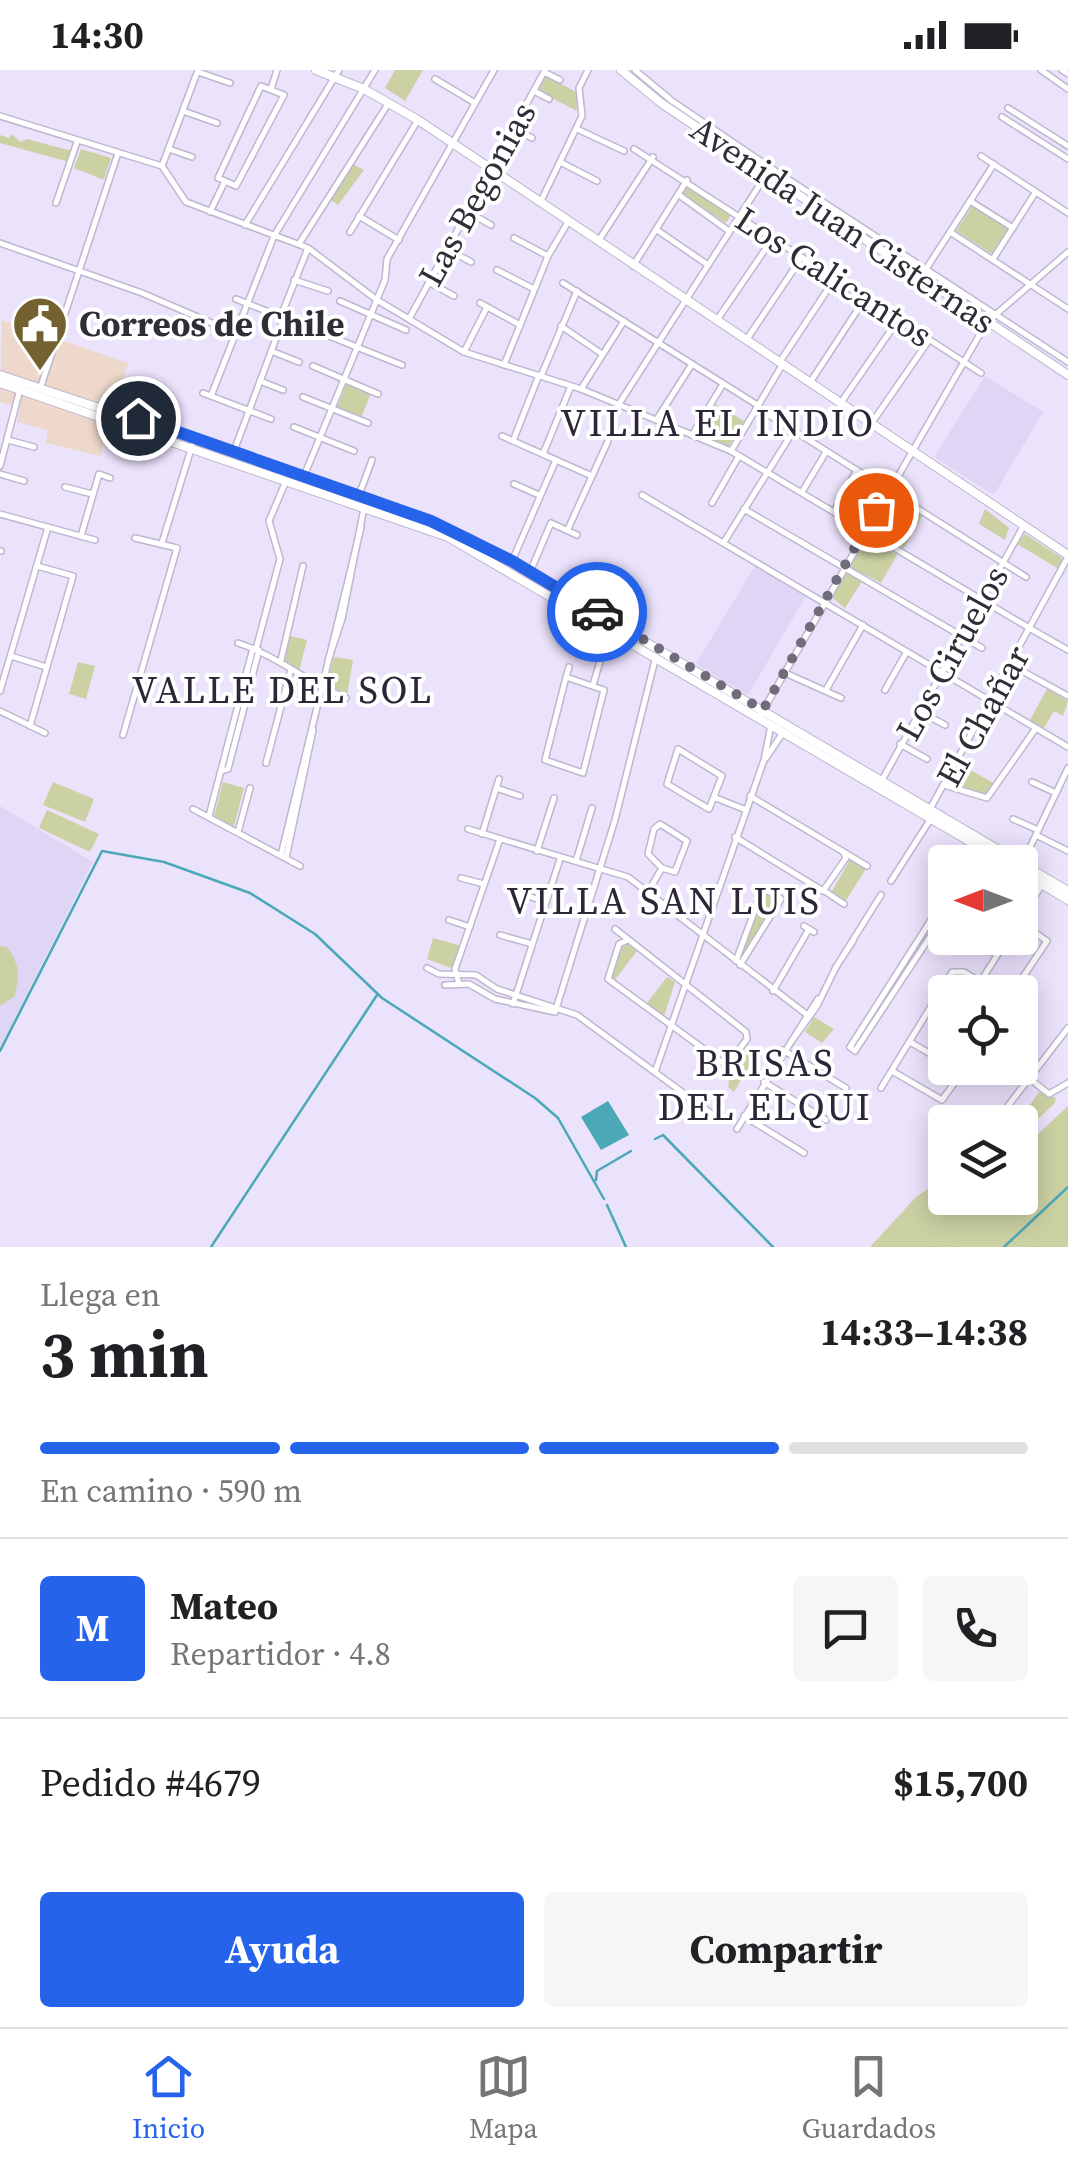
<!DOCTYPE html>
<html lang="es">
<head>
<meta charset="utf-8">
<style>
  :root { --surface:#fff; --page:#f6f6f6; --text:#202124; --muted:#757577; --line:#e0e0e0; --accent:#2563eb }
  body { margin:0; font-family:"Source Serif 4",serif; background:var(--page); color:var(--text); height:100vh; display:flex; flex-direction:column; font-size:38px; white-space:nowrap }
  * { box-sizing:border-box; margin:0 }
  p { font-size:32px; color:var(--muted) }
  .icon { flex:none; width:55px; height:55px; fill:none; stroke:currentColor; stroke-width:2; stroke-linecap:round; stroke-linejoin:round }
  .map { position:relative; height:1177px; overflow:hidden }
  .drawer { display:flex; flex-direction:column; background:var(--surface); flex:1 }
  .drawer>* { flex:none }
  .needle { width:65px; rotate:270deg }
  .controls { position:absolute; left:928px; top:775px; display:grid; gap:20px }
  .controls a { display:grid; place-items:center; width:110px; height:110px; border-radius:10px; background:var(--surface); box-shadow:0 5px 25px #0003; font-size:50px }
  .pin { position:absolute; display:grid; place-items:center; width:85px; height:85px; color:#fff; margin:-42px; border:5px solid #fff; border-radius:50%; box-shadow:0 2px 10px #0007 }
  .courier { position:absolute; display:grid; place-items:center; width:100px; height:100px; margin:-50px; border:8px solid #2563eb; border-radius:50%; background:#fff; color:#222; box-shadow:0 2px 12px #0007 }
  .summary em { font-style:normal; font-weight:700 }
  .summary div { display:flex; flex-direction:column-reverse }
  .summary { display:flex; align-items:center; justify-content:space-between; height:170px; padding:0 40px }
  h1 { font-size:65px; font-weight:700; line-height:75px }
  .bar { display:grid; grid-template-columns:repeat(4,1fr); gap:15px 10px; align-content:center; height:120px; padding:0 40px }
  .bar i { height:12px; border-radius:8px; background:var(--line) }
  .bar .active { background:var(--accent) }
  .bar p { grid-column:span 4 }
  .line { display:flex; align-items:center; gap:25px; padding:0 40px; border-top:2px solid var(--line) }
  .line div { flex:1 }
  .round { display:grid; place-items:center; flex:none; width:105px; height:105px; border-radius:10px; background:var(--page) }
  .action { display:flex; gap:20px; margin-top:auto; padding:20px 40px }
  .action a { flex:1; height:115px; border-radius:10px; background:var(--accent); color:#fff; font-size:40px; font-weight:700; line-height:115px; text-align:center }
  .action a+a { background:var(--page); color:var(--text) }
  .status { display:flex; justify-content:space-between; align-items:center; height:70px; padding:0 50px; background:var(--surface); direction:ltr }
  .status svg { height:28px; fill:currentColor }
  .menu { display:flex; justify-content:space-around; align-items:center; height:140px; border-top:2px solid var(--line); background:var(--surface); font-size:28px; color:var(--muted) }
  .menu a { display:grid; justify-items:center; gap:5px }
  .menu .active { color:var(--accent) }
  .map>svg:first-child { display:block }
</style>
</head>
<body>
<div class="status"><b>14:30</b><svg viewBox="0 0 49 12"><path d="M0 12V9h3v3zM5 12V6h3v6zM10 12V3h3v9zM15 12V0h3v12zM26 1h20v11H26zM47 4h2v5h-2z"/></svg></div>
<div class="map">
<svg width="1068" height="1177" viewBox="0 0 1068 1177">
  <rect width="100%" height="100%" fill="#ebe2fc"/>
  <polygon fill="#edd8cb" points="2,250 128,293 100,386 46,373 48,360 17,352 20,338 0,332"/>
  <g fill="#dfd5f5">
    <polygon points="985,306 1043,342 994,425 934,387"/>
    <polygon points="755,496 806,526 748,625 696,594"/>
    <polygon points="0,736 93,792 0,978"/>
  </g>
  <g fill="#ccd1a4">
    <polygon points="395,0 423,0 405,31 385,18"/>
    <polygon points="546,6 576,22 577,41 538,21"/>
    <polygon points="12,64 20,72 27,69 72,81 69,92 0,73 0,65 9,68"/>
    <polygon points="81,79 111,88 104,110 74,98"/>
    <polygon points="353,94 364,100 338,135 331,130"/>
    <polygon points="689,114 733,142 726,153 683,124"/>
    <polygon points="973,135 1009,159 992,184 956,161"/>
    <polygon points="347,313 371,323 361,348 337,338"/>
    <polygon points="714,333 744,351 728,377 695,363"/>
    <polygon points="892,427 922,446 904,478 874,459"/>
    <polygon points="985,439 1009,458 1005,470 979,454"/>
    <polygon points="1025,464 1062,488 1059,499 1017,474"/>
    <polygon points="866,468 897,485 881,513 866,505 845,538 830,526"/>
    <polygon points="290,566 307,570 299,601 285,591"/>
    <polygon points="334,587 353,590 347,626 326,617"/>
    <polygon points="78,592 95,596 86,629 69,624"/>
    <polygon points="1047,619 1068,631 1063,646 1054,641 1044,658 1030,650"/>
    <polygon points="961,695 994,713 986,726 952,715"/>
    <polygon points="53,712 94,729 85,752 43,735"/>
    <polygon points="223,712 244,718 234,756 214,746"/>
    <polygon points="47,740 99,764 90,782 39,758"/>
    <polygon points="851,788 867,797 845,832 831,823"/>
    <polygon points="764,823 778,830 742,889 740,888"/>
    <polygon points="433,868 462,876 451,898 427,889"/>
    <polygon points="626,873 637,881 614,911 611,908 621,875"/>
    <path d="M0,876L7,877C20,894 19,905 15,926L0,936Z"/>
    <polygon points="957,903 971,910 968,922 945,923"/>
    <polygon points="667,907 675,912 664,946 647,933"/>
    <polygon points="814,947 834,959 822,973 805,962"/>
    <polygon points="742,979 754,988 734,1022 728,1017 731,995"/>
    <polygon points="1039,1022 1056,1028 1055,1033 1020,1066 1018,1052"/>
    <polygon points="1068,1036 1068,1177 870,1177 916,1127 945,1107 945,1128 1020,1128 1020,1081"/>
  </g>
  <polygon fill="#4ba8b7" points="608,1031 629,1065 601,1080 581,1047"/>
  <g fill="none" stroke-linecap="round" stroke-linejoin="round">
    <g stroke="#4ba8b7" stroke-width="2.5">
      <polyline points="0,981 102,781 164,792 250,823 315,864 382,928 535,1028 558,1048 604,1129"/>
      <polyline points="655,1069 663,1065 773,1177"/>
      <polyline points="596,1110 597,1101 631,1081"/>
      <polyline points="607,1135 626,1177"/>
      <polyline points="211,1177 377,925"/>
      <polyline points="1004,1177 1068,1117"/>
    </g>
    <g stroke="#bfb6cf" stroke-width="8">
      <g id="minor">
        <polyline points="1041,0 1068,19"/>
        <polyline points="1062,0 1068,4"/>
        <polyline points="198,2 230,13"/>
        <polyline points="544,2 560,10"/>
        <polyline points="435,9 475,33"/>
        <polyline points="271,19 277,0"/>
        <polyline points="534,21 549,29"/>
        <polyline points="1008,38 1068,76"/>
        <polyline points="183,41 217,53"/>
        <polyline points="1002,47 1068,89"/>
        <polyline points="513,58 532,68"/>
        <polyline points="577,59 624,81"/>
        <polyline points="169,79 192,87"/>
        <polyline points="634,79 981,303"/>
        <polyline points="981,86 1068,143"/>
        <polyline points="560,92 597,111"/>
        <polyline points="679,125 729,161"/>
        <polyline points="970,131 1013,158"/>
        <polyline points="56,133 77,72"/>
        <polyline points="540,133 582,46 579,18 588,0"/>
        <polyline points="210,142 225,111 218,108 261,16 284,25 236,116 225,111"/>
        <polyline points="468,142 491,155"/>
        <polyline points="359,146 399,170"/>
        <polyline points="245,155 339,0"/>
        <polyline points="657,160 708,195"/>
        <polyline points="350,162 418,50"/>
        <polyline points="950,162 1068,239"/>
        <polyline points="514,168 548,186"/>
        <polyline points="599,170 653,87"/>
        <polyline points="0,173 142,223 214,254"/>
        <polyline points="299,174 388,34"/>
        <polyline points="448,179 471,192"/>
        <polyline points="993,189 1035,123"/>
        <polyline points="633,196 687,110"/>
        <polyline points="926,199 994,94"/>
        <polyline points="497,200 534,219"/>
        <polyline points="294,210 328,221"/>
        <polyline points="430,213 454,226"/>
        <polyline points="563,213 759,336"/>
        <polyline points="236,229 402,295"/>
        <polyline points="340,231 406,260"/>
        <polyline points="480,233 520,255"/>
        <polyline points="281,246 308,178"/>
        <polyline points="409,249 545,0"/>
        <polyline points="717,250 773,168"/>
        <polyline points="561,256 602,284"/>
        <polyline points="747,269 802,187"/>
        <polyline points="271,281 299,292"/>
        <polyline points="464,282 487,237"/>
        <polyline points="504,295 548,186 568,152"/>
        <polyline points="313,296 378,324"/>
        <polyline points="541,306 577,221"/>
        <polyline points="260,311 283,320"/>
        <polyline points="811,311 866,227"/>
        <polyline points="41,316 118,83"/>
        <polyline points="581,319 624,251"/>
        <polyline points="203,323 271,349"/>
        <polyline points="211,326 274,166 375,0"/>
        <polyline points="303,327 368,353"/>
        <polyline points="619,334 766,105"/>
        <polyline points="840,334 898,250"/>
        <polyline points="758,338 1026,507"/>
        <polyline points="657,349 692,294"/>
        <polyline points="871,354 929,270"/>
        <polyline points="294,357 354,381"/>
        <polyline points="692,365 723,314"/>
        <polyline points="502,366 592,406"/>
        <polyline points="8,370 34,377"/>
        <polyline points="513,371 539,305"/>
        <polyline points="234,381 284,247"/>
        <polyline points="731,381 781,297 781,290 836,207"/>
        <polyline points="543,384 571,316"/>
        <polyline points="0,396 20,319"/>
        <polyline points="0,404 24,411"/>
        <polyline points="514,414 539,425"/>
        <polyline points="65,417 92,424"/>
        <polyline points="802,422 826,382"/>
        <polyline points="359,425 372,390"/>
        <polyline points="642,425 1068,677"/>
        <polyline points="712,433 739,386"/>
        <polyline points="744,439 982,578"/>
        <polyline points="834,442 857,400"/>
        <polyline points="0,444 95,470"/>
        <polyline points="568,459 608,371"/>
        <polyline points="81,466 99,404 110,408"/>
        <polyline points="724,472 794,360"/>
        <polyline points="162,473 192,376"/>
        <polyline points="0,481 1,481"/>
        <polyline points="512,491 556,390"/>
        <polyline points="530,502 551,453 577,465"/>
        <polyline points="1031,559 1068,580"/>
        <path d="M238,573C277,586 307,612 346,628"/>
        <polyline points="256,579 280,489 269,451 286,411"/>
        <polyline points="11,586 46,597"/>
        <polyline points="281,590 303,496"/>
        <polyline points="328,591 342,549 364,438"/>
        <polyline points="1011,595 1068,626"/>
        <polyline points="783,602 841,628"/>
        <polyline points="566,607 604,620 583,703 545,690 566,607 569,597"/>
        <polyline points="593,615 609,561"/>
        <polyline points="826,620 863,555"/>
        <polyline points="885,620 906,583"/>
        <polyline points="0,621 48,457"/>
        <polyline points="0,641 45,663"/>
        <polyline points="919,641 945,655"/>
        <polyline points="30,656 73,506 37,496"/>
        <polyline points="123,665 177,478 135,468"/>
        <polyline points="900,674 927,689"/>
        <polygon points="678,679 722,706 709,739 667,714"/>
        <polyline points="766,688 782,664"/>
        <polyline points="266,693 291,599"/>
        <polyline points="222,701 228,699 259,580"/>
        <polyline points="882,710 1023,457"/>
        <polyline points="1032,712 1056,723"/>
        <polyline points="944,715 987,728 1036,658"/>
        <polyline points="496,718 520,726"/>
        <polyline points="750,726 867,796"/>
        <polyline points="716,728 746,740"/>
        <polyline points="193,739 300,796"/>
        <polyline points="209,746 253,578"/>
        <polyline points="1013,749 1038,760"/>
        <polyline points="468,759 628,807 806,944"/>
        <polyline points="238,762 250,718"/>
        <polyline points="482,764 499,709"/>
        <polyline points="1036,765 1068,781"/>
        <polyline points="735,767 823,821 846,788 844,783"/>
        <polyline points="537,781 554,728"/>
        <polyline points="281,785 361,457"/>
        <polyline points="286,788 313,660"/>
        <polyline points="576,791 592,738"/>
        <polyline points="1022,794 1068,698"/>
        <polyline points="461,808 484,814"/>
        <polyline points="891,811 930,750"/>
        <polyline points="513,821 546,832"/>
        <polyline points="648,822 662,798 675,802 687,771 660,754 654,759 648,784 662,798"/>
        <polyline points="826,822 844,834"/>
        <polyline points="1020,848 1042,815"/>
        <polyline points="449,850 470,857"/>
        <polyline points="804,856 814,862"/>
        <polyline points="615,859 746,962 747,969 727,996 608,909 619,874 628,870"/>
        <polyline points="500,865 532,874"/>
        <polyline points="971,868 997,885"/>
        <polyline points="853,871 836,897 881,825"/>
        <polyline points="736,891 763,818 781,829 740,895"/>
        <polyline points="427,898 439,904 476,905 497,919 577,945 716,1047"/>
        <polyline points="459,914 455,899 500,769"/>
        <polyline points="445,915 469,914 495,929 555,942"/>
        <polyline points="773,921 809,859"/>
        <polyline points="974,922 1008,868"/>
        <polyline points="1013,922 1047,871 1020,852"/>
        <polyline points="818,929 791,972 817,936 836,897"/>
        <polyline points="513,934 560,789"/>
        <polyline points="929,941 945,951"/>
        <polyline points="555,942 615,750 655,590"/>
        <polyline points="910,972 936,987"/>
        <polyline points="850,977 945,828"/>
        <polyline points="850,977 855,981 945,844"/>
        <polyline points="783,980 846,1018"/>
        <polyline points="892,1001 942,1030 965,998"/>
        <polyline points="655,1002 764,690 771,655"/>
        <polyline points="1029,1008 1049,1024 1068,1013"/>
        <polyline points="764,1012 826,1050"/>
        <polyline points="881,1018 952,902 964,902 980,912"/>
        <polyline points="744,1046 804,1083"/>
        <polyline points="997,1050 1068,958"/>
        <polyline points="737,1059 791,972"/>
      </g>
    </g>
    <g stroke="#bfb6cf" stroke-width="8">
      <g id="tertiary">
        <polyline points="635,0 672,31 768,96 1068,292"/>
        <polyline points="0,46 162,96 186,132 308,178 377,230 464,282 581,319 731,381 1031,559"/>
        <polyline points="162,96 198,0"/>
        <polyline points="304,406 385,210 387,189 494,0"/>
        <polyline points="761,644 987,252 1068,182"/>
        <polyline points="930,739 1068,487"/>
      </g>
    </g>
    <g stroke="#bfb6cf" stroke-width="10">
      <g id="primary">
        <polyline points="316,0 364,19 418,50 1068,485"/>
        <polyline points="621,0 661,33 1068,305"/>
        <polyline points="0,305 372,429 469,468 1019,792"/>
        <polyline points="0,313 448,467 1005,792"/>
        <polyline points="1020,793 1068,821"/>
        <polyline points="1020,801 1068,830"/>
      </g>
    </g>
    <use href="#minor" stroke="#fff" stroke-width="5"/>
    <use href="#tertiary" stroke="#fff" stroke-width="5"/>
    <use href="#primary" stroke="#fff" stroke-width="8"/>
  </g>
  <g fill="none" stroke-linecap="round" stroke-linejoin="round">
    <polyline stroke="#716c7c" stroke-width="10" stroke-dasharray="0 18" points="597,542 763,640 876,440"/>
    <polyline stroke="#2563eb" stroke-width="12" points="138,348 431,451 512,491 597,542"/>
  </g>
  <defs>
    <g id="civic-pin" transform="scale(2.875)"><path d="M0 17L-7.5 6A9.5 9.5 0 1 1 7.5 6Z" fill="#736130" stroke="#fff"/><path d="M-.6-6.5H3V-4.5H.6V-3L4-1V1h2V6H-6V1h2V-1L-.6-3ZM-1.2 2.5V6h2.4V2.5Z" fill="#fff"/></g>
  </defs>
  <g fill-rule="evenodd">
    <use href="#civic-pin" x="40" y="254"/>
  </g>
  <g text-anchor="middle" stroke-width="8" stroke-linejoin="round" paint-order="stroke">
    <g font-size="35" fill="#302d37" stroke="#fff">
      <text transform="translate(477 124) rotate(-61)" y="12">Las Begonias</text>
      <text transform="translate(843 155) rotate(34)" y="12">Avenida Juan Cisternas</text>
      <text transform="translate(834 207) rotate(33)" y="12">Los Calicantos</text>
      <text transform="translate(952 583) rotate(-61)" y="12">Los Ciruelos</text>
      <text transform="translate(983 646) rotate(-61)" y="12">El Chañar</text>
    </g>
    <g font-size="35" font-weight="bold" fill="#302d37" stroke="#fff" text-anchor="start">
      <text x="79" y="266">Correos de Chile</text>
    </g>
    <g font-size="38" letter-spacing="2.5" fill="#2d2639" stroke="#fff">
      <text x="718" y="366">VILLA EL INDIO</text>
      <text x="283" y="633">VALLE DEL SOL</text>
      <text x="664" y="844">VILLA SAN LUIS</text>
      <text x="765" y="1006">BRISAS<tspan x="765" dy="44">DEL ELQUI</tspan></text>
    </g>
  </g>
</svg>
<div class="controls">
<a><svg class="needle" viewBox="-14 -14 28 28"><path d="M0-13l5 13h-10z" fill="#e53935"/><path d="M0 13l5-13h-10z" fill="#757577"/></svg></a>
<a><svg class="icon" aria-label="locate" viewBox="0 0 24 24"><circle cx="12" cy="12" r="6"/><path d="M12 2v4M12 18v4M2 12h4M18 12h4"/></svg></a>
<a><svg class="icon" aria-label="layers" viewBox="0 0 24 24"><path d="M12 4l9 5-9 5-9-5zM3 14l9 5 9-5"/></svg></a>
</div>
<div class="pin" style="left:876px;top:440px;background:#ea580c"><svg class="icon" aria-label="bag" viewBox="0 0 24 24"><path d="M5 8h14l-1 12H6zM9 8a3 3 0 0 1 6 0"/></svg></div>
<div class="pin" style="left:138px;top:348px;background:#1f2937"><svg class="icon" aria-label="home" viewBox="0 0 24 24"><path d="M3 11l9-7 9 7M6 9v11h12V9"/></svg></div>
<div class="courier" style="left:597px;top:542px"><svg class="icon" aria-label="car" viewBox="0 0 24 24"><path d="M5 17H2v-5l4-1 3-4h7l3 4 3 1v5h-3M9 17h6M6 11h13"/><circle cx="7" cy="17" r="2"/><circle cx="17" cy="17" r="2"/></svg></div>
</div>
<section class="drawer">
<div class="summary"><div><h1>3 min</h1><p>Llega en</p></div><em>14:33–14:38</em></div>
<div class="bar"><i class="active"></i><i class="active"></i><i class="active"></i><i></i><p>En camino · 590 m</p></div>
<div class="line" style="height:180px"><b class="round" style="background:var(--accent);color:#fff">M</b><div><b>Mateo</b><p>Repartidor · 4.8</p></div><a class="round"><svg class="icon" aria-label="chat" viewBox="0 0 24 24"><path d="M4 5h16v11H9l-5 4z"/></svg></a><a class="round"><svg class="icon" aria-label="phone" viewBox="0 0 24 24"><path d="M5 4h4l2 5-3 2q2 4 5 5l2-3 5 2v4C11 20 4 13 5 4z"/></svg></a></div>
<div class="line" style="height:130px"><div>Pedido #4679</div><b>$15,700</b></div>
<div class="action"><a>Ayuda</a><a>Compartir</a></div>
</section>
<nav class="menu">
<a class="active"><svg class="icon" aria-label="home" viewBox="0 0 24 24"><path d="M3 11l9-7 9 7M6 9v11h12V9"/></svg>Inicio</a>
<a><svg class="icon" aria-label="map" viewBox="0 0 24 24"><path d="M3 6l6-2 6 2 6-2v14l-6 2-6-2-6 2zM9 4v14M15 6v14"/></svg>Mapa</a>
<a><svg class="icon" aria-label="saved" viewBox="0 0 24 24"><path d="M7 4h10v16l-5-4-5 4z"/></svg>Guardados</a>
</nav>
</body>
</html>
